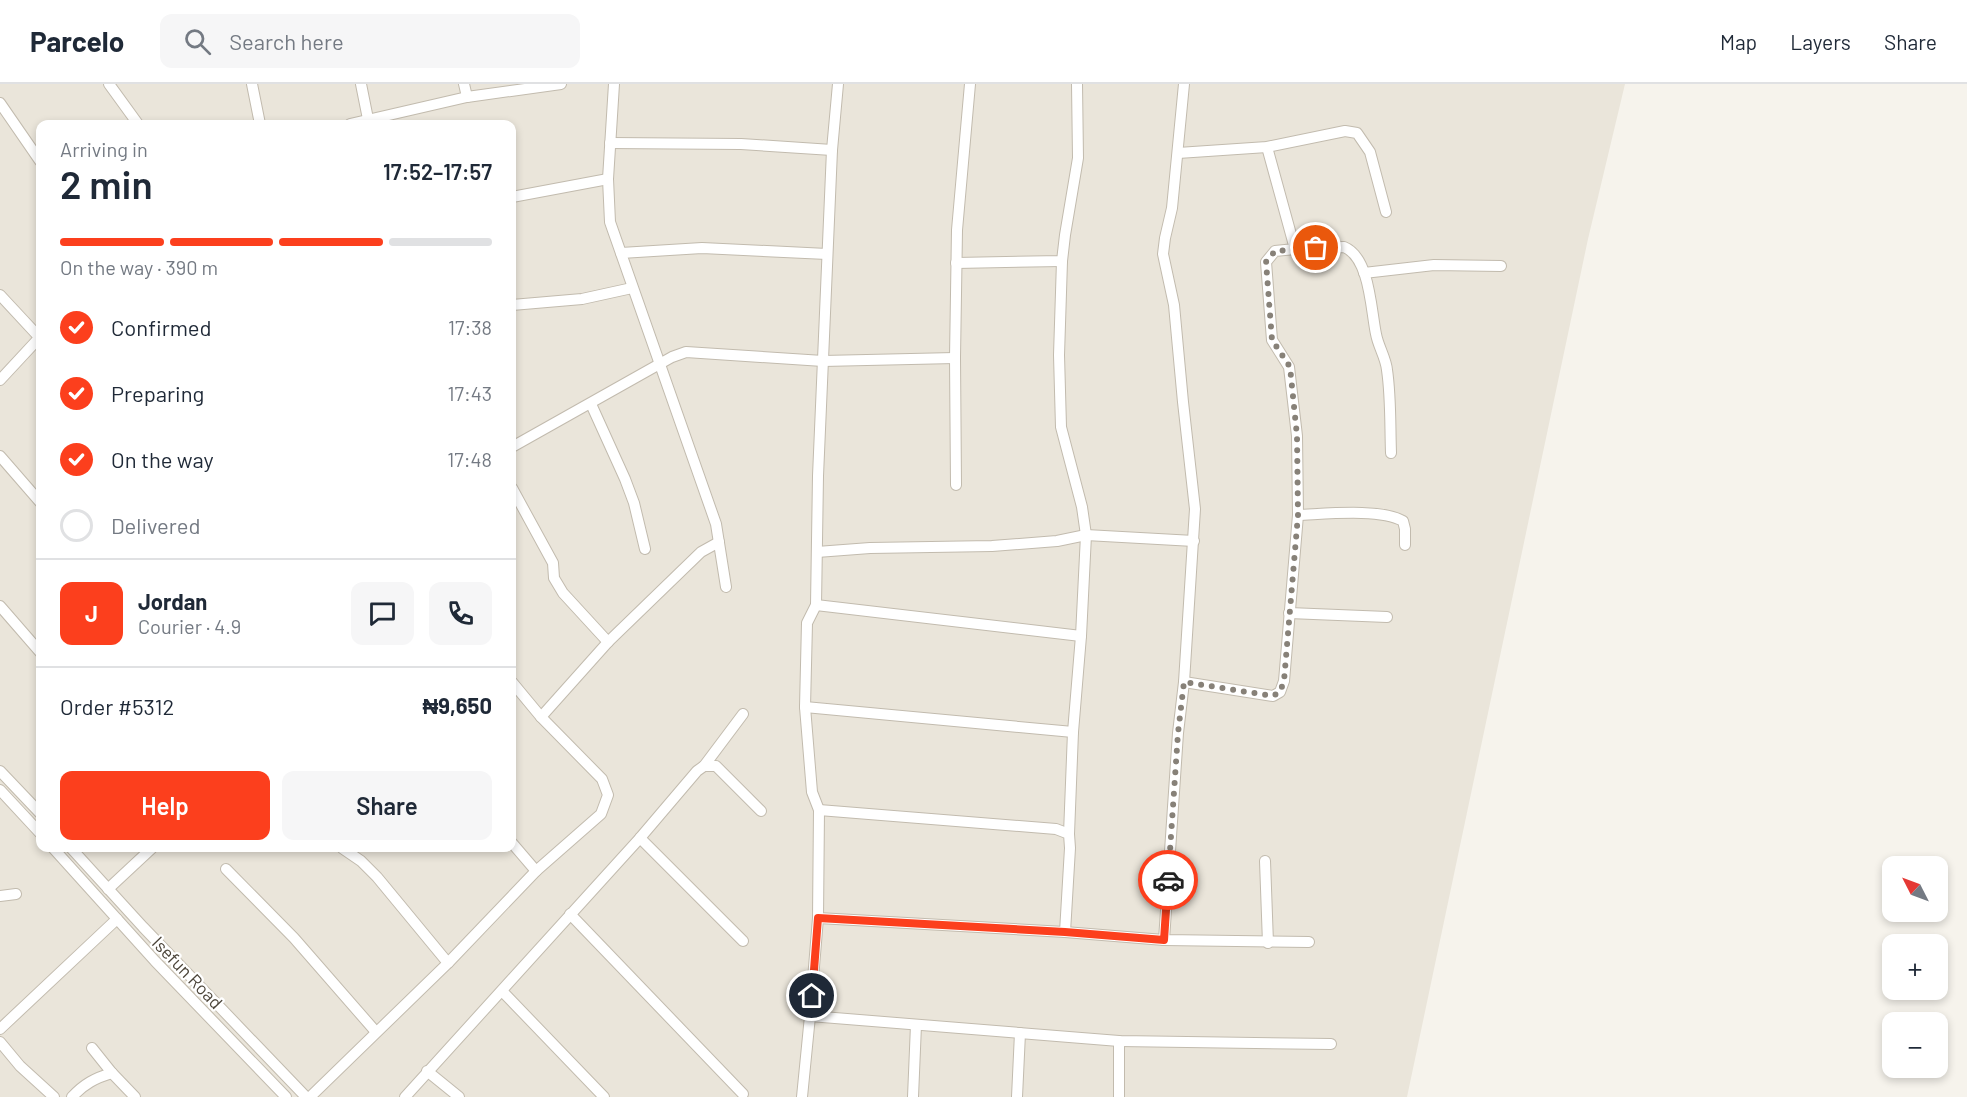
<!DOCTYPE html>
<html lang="en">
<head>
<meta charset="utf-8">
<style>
  :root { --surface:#fff; --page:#f6f6f7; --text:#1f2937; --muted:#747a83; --line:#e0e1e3; --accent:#fc3f1d }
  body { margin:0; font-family:Barlow,sans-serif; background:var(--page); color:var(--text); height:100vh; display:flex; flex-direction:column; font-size:22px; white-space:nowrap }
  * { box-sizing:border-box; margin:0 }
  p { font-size:20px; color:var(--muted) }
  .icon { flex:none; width:33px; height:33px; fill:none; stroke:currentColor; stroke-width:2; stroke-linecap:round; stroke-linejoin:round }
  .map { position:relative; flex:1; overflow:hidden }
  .panel { position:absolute; left:36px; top:36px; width:480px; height:732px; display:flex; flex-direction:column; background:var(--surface); border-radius:12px; box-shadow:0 3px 9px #0003 }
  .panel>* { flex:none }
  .needle { width:39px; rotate:312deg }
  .controls { position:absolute; left:1882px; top:772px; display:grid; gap:12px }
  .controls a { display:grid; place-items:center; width:66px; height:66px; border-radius:12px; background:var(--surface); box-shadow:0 3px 9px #0003; font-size:30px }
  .pin { position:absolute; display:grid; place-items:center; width:51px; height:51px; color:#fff; margin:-26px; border:3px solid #fff; border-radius:50%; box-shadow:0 2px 6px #0007 }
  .courier { position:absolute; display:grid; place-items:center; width:60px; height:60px; margin:-30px; border:4px solid #fc3f1d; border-radius:50%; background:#fff; color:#222; box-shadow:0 2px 8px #0007 }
  .overview em { font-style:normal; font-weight:600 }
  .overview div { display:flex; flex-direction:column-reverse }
  .overview { display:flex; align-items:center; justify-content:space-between; height:102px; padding:0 24px }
  h1 { font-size:39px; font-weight:600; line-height:45px }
  .bar { display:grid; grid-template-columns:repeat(4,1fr); gap:9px 6px; align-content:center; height:72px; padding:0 24px }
  .bar i { height:8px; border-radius:4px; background:var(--line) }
  .bar .current { background:var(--accent) }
  .bar p { grid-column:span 4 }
  .line { display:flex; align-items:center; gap:15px; padding:0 24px; border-top:2px solid var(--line) }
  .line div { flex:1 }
  .round { display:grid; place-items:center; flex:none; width:63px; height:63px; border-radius:12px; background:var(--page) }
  ol { padding:0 24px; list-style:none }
  li { display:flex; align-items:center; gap:18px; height:66px }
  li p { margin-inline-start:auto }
  li .icon { padding:6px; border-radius:50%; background:var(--accent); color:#fff; stroke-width:4 }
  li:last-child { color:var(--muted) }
  li i { width:33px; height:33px; border:3px solid var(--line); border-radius:50% }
  .cta { display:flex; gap:12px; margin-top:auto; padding:12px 24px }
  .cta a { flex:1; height:69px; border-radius:12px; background:var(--accent); color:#fff; font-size:24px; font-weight:600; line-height:69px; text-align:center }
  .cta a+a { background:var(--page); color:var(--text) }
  header { display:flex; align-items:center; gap:36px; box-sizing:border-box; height:84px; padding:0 30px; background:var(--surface); border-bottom:2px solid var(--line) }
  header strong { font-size:28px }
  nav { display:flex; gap:33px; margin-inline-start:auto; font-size:21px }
  .search { width:420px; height:54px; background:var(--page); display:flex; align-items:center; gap:15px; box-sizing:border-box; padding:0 21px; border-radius:12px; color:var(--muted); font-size:22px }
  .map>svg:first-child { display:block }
</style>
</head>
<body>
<header>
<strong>Parcelo</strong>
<div class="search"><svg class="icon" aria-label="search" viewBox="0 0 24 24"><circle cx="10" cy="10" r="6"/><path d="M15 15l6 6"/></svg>Search here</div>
<nav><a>Map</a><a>Layers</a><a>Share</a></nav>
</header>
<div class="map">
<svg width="1967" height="1013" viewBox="0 0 1967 1013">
  <rect width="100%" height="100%" fill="#f6f3ec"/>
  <path fill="#eae5da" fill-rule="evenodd" d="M0,0H1625L1588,155L1407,1013H0ZM40,40H512V764H40Z"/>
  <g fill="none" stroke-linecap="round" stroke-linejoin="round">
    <g stroke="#c2bbae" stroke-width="12">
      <g id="minor">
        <polyline points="109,0 138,40"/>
        <polyline points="252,0 260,40"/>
        <polyline points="361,0 368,35"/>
        <polyline points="464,0 467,13"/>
        <polyline points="614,0 608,95 610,138 716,440 726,503"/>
        <polyline points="0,19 40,77"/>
        <polyline points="350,40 467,13 561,0"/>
        <polyline points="610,59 741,60 832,66"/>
        <polyline points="1178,69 1267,63 1345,47 1357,49 1370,68 1386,128"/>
        <polyline points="512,113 608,95"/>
        <path d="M1295,165L1344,163C1370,173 1371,227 1376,250C1378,262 1386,274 1387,286C1391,313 1390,341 1391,369"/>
        <polyline points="621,169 702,164 827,170"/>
        <polyline points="1062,177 1059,271 1061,343 1082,423 1086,451 1081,552 1073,648 1069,750"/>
        <polyline points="956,179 1062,177 1065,151 1078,74 1077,0"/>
        <polyline points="1364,189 1434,181 1501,182"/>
        <polyline points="0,211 40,254"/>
        <polyline points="512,221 582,215 632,204"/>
        <polyline points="0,296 40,253"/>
        <polyline points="591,320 625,395 634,419 645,465"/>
        <polyline points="512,363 672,273 686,268 823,277 955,274"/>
        <polyline points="0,372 40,418"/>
        <polyline points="956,401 955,274 957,146 970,0"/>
        <polyline points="512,404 553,479 554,494 563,509 608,558"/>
        <path d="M1298,431C1325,430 1380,424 1403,437L1405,445V461"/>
        <polyline points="817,468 870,464 992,462 1057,457 1086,451 1194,457"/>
        <polyline points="816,521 1081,552"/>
        <polyline points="0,522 40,568"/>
        <polyline points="1289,529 1387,533"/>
        <polyline points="1184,598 1273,612 1280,608 1284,597 1298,431 1297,352 1289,283 1272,256 1266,178 1275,167 1295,165 1267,63"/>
        <polyline points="805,623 1073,648"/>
        <polyline points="541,633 608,558 701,468 719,458"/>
        <polyline points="704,682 716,682 761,727"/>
        <polyline points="0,687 40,729"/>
        <polyline points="0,706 40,749"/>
        <polyline points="819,726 1056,745 1069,750 1070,764 1065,848"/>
        <polyline points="640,754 743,857"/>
        <polyline points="512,759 536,787"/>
        <polyline points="53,764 155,877 286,1013"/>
        <polyline points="71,764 143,843 306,1013"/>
        <polyline points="342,764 361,777 377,793 448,879"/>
        <polyline points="1265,777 1268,859"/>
        <polyline points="226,785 294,854 376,948"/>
        <polyline points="108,805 152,764"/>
        <polyline points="0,812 16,810"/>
        <polyline points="570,830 743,1010"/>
        <polyline points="818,834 1065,848 1164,856 1309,858"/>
        <polyline points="1164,856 1178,649 1184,598 1195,425 1183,318 1174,221 1163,170 1165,154 1172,124 1184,0"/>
        <polyline points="502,907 604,1013"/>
        <polyline points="810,932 1119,957 1331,960"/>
        <polyline points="0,945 117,835"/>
        <polyline points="0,958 20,982 54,1013"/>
        <polyline points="92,964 112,989 135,1013"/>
        <polyline points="427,987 459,1013"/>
        <path d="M72,1013C84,1000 95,994 112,989"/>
        <polyline points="310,1013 448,879 536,787 601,730 608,711 602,695 541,633 512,598"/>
        <polyline points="405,1013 640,754 697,687 704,682 743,630"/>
        <polyline points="802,1013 810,932 818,834 819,726 812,708 805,623 807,539 816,521 818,392 832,66 838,0"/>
        <polyline points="913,1013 916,941"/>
        <polyline points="1017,1013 1020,949"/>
        <polyline points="1119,1013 1119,957"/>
      </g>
    </g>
    <use href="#minor" stroke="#fff" stroke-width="10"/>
  </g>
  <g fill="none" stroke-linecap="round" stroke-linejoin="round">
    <polyline stroke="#878178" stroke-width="6" stroke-dasharray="0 10.8" points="1168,796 1178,649 1184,598 1273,612 1280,608 1284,597 1298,431 1297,352 1290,283 1272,256 1266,178 1275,167 1316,164"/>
    <polyline stroke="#fc3f1d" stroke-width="8" points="812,912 818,834 1065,848 1164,856 1168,796"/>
  </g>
  <g text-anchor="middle" stroke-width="4.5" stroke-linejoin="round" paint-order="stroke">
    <g font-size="18" fill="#4b4439" stroke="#fff">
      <text transform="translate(187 889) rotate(46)" y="6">Isefun Road</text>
    </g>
  </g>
</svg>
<div class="controls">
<a><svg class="needle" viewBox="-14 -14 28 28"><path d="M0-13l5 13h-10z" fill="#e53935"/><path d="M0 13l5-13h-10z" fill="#747a83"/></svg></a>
<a>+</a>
<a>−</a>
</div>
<div class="pin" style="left:1316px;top:164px;background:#ea580c"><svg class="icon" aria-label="bag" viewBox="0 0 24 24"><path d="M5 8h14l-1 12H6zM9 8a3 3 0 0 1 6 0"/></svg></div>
<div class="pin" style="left:812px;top:912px;background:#1f2937"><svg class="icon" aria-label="home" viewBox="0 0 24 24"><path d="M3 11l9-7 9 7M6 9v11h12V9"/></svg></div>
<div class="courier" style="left:1168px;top:796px"><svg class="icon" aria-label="car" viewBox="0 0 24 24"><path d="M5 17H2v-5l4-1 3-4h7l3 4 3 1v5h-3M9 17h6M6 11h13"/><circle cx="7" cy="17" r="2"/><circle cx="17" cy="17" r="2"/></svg></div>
<section class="panel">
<div class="overview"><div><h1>2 min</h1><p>Arriving in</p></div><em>17:52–17:57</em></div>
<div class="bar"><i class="current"></i><i class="current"></i><i class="current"></i><i></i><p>On the way · 390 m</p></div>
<ol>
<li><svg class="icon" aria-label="check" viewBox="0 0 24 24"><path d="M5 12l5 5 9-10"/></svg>Confirmed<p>17:38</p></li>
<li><svg class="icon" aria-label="check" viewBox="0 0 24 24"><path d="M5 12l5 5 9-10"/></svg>Preparing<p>17:43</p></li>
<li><svg class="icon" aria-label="check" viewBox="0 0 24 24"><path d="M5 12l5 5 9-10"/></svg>On the way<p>17:48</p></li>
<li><i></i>Delivered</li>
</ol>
<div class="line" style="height:108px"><b class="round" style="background:var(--accent);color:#fff">J</b><div><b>Jordan</b><p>Courier · 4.9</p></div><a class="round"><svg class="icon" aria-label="chat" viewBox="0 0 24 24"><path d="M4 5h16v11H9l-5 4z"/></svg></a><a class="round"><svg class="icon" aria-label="phone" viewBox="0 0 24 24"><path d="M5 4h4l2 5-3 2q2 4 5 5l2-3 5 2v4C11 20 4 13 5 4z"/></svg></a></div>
<div class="line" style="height:78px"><div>Order #5312</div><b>₦9,650</b></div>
<div class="cta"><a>Help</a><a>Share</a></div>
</section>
</div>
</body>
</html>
